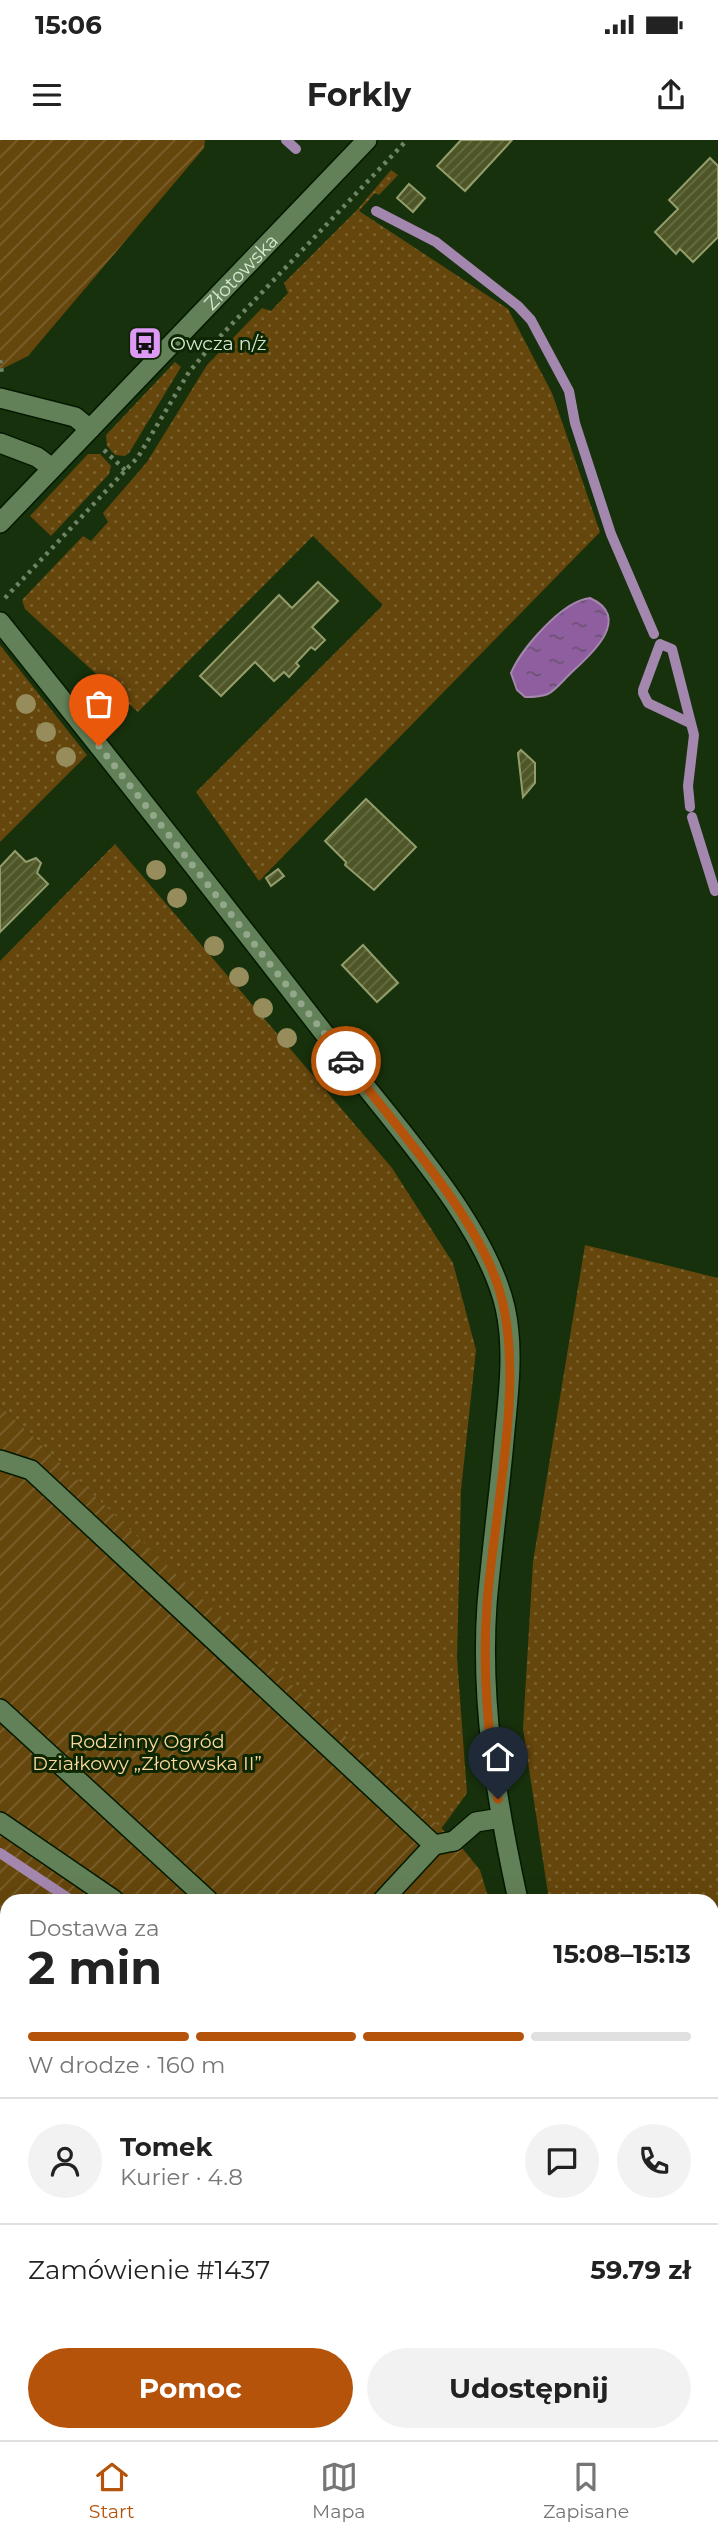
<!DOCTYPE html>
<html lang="pl">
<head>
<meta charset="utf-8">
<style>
  :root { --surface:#fff; --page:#f2f2f2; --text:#222; --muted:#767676; --line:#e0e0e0; --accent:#b45309 }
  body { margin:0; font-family:Montserrat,sans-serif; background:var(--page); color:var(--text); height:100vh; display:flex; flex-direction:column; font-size:26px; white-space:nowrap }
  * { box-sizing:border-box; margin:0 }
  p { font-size:23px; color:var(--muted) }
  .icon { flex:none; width:38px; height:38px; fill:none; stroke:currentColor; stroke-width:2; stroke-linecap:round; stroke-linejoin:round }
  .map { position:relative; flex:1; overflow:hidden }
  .side { position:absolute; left:0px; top:1754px; width:719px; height:548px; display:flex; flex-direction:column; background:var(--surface); border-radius:21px 21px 0 0; box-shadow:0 7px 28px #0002 }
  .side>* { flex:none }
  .pin { position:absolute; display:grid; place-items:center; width:60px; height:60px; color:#fff; margin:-72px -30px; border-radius:50% 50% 50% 0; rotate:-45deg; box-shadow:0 0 7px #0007 }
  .pin .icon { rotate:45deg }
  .courier { position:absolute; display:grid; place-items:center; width:70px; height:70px; margin:-35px; border:5px solid #b45309; border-radius:50%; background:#fff; color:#222; box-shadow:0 2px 9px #0007 }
  .headline em { font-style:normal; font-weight:700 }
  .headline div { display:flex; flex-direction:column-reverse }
  .headline { display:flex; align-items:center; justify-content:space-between; height:119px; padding:0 28px }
  h1 { font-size:46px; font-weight:700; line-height:52px }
  .bar { display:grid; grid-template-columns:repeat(4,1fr); gap:10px 7px; align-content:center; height:84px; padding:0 28px }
  .bar i { height:9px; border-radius:5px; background:var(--line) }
  .bar .current { background:var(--accent) }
  .bar p { grid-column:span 4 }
  .line { display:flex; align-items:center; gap:18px; padding:0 28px; border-top:2px solid var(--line) }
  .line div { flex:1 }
  .round { display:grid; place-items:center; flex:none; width:74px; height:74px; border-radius:37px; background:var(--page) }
  .action { display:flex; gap:14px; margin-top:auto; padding:14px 28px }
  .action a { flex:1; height:80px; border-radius:42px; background:var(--accent); color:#fff; font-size:28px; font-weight:700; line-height:80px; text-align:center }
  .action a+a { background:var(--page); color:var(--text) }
  .status { display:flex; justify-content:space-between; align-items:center; height:49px; padding:0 35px; background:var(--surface); direction:ltr }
  .status svg { height:19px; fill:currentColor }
  header { display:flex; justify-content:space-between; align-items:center; height:91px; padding:0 28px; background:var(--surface); font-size:32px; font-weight:700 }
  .tabs { display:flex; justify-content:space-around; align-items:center; height:98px; border-top:2px solid var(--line); background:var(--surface); font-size:19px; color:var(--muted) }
  .tabs a { display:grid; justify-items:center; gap:4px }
  .tabs .current { color:var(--accent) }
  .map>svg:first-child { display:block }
</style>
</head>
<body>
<div class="status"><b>15:06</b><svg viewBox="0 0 49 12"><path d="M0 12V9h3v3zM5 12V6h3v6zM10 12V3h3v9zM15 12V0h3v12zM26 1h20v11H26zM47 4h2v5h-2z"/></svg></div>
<header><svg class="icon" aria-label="menu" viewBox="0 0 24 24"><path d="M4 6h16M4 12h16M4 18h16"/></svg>Forkly<svg class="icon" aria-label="share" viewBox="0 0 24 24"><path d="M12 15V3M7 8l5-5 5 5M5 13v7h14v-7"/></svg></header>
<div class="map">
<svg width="718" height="2300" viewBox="0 0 718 2300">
  <defs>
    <pattern id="grass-dots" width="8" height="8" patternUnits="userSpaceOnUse" patternTransform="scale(1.75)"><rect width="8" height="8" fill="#65460c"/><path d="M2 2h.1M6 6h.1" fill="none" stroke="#7a612e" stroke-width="1.8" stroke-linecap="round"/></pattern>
    <pattern id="garden-furrows" width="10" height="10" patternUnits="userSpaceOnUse" patternTransform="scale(1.75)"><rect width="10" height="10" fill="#65460c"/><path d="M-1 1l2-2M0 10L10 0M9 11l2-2" fill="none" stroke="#7a612e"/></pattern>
    <pattern id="water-ripples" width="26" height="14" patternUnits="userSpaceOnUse" patternTransform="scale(1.75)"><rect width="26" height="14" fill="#8f5e9f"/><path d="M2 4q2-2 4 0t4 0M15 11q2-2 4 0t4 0" fill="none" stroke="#6b5373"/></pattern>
    <pattern id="building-hatch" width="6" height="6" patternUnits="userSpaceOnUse" patternTransform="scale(1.75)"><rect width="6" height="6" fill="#4e5627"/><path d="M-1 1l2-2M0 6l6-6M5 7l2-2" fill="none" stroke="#676e45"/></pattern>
  </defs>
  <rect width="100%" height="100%" fill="#17310c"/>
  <g fill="url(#grass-dots)">
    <polygon points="391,30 398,35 379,55 375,53 359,71 508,169 552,253 600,392 259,741 196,652 383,465 313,396 138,572 25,469 22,460 83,396 91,401 108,382 103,373 147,322 207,225 262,168 271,171 288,153 284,143 357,70"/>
    <polygon points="175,222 181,227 129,313 125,316 115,315 107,306 106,295"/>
    <polygon points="88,314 100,314 111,326 109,334 51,396 30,376"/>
    <polygon points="0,505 87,615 0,702"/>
    <polygon points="115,704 392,1028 453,1123 476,1210 461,1350 457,1518 467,1653 441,1689 0,1265 0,821"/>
    <polygon points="585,1105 718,1138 718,1939 712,1938 712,1760 549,1760 523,1589 533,1422"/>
    <polygon points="712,1987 718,1988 718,2300 677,2300 675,2294 712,2294"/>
  </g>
  <g fill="url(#garden-furrows)">
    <polygon points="0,0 205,0 204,8 28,216 0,230"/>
    <polygon points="0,1265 462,1708 480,1730 489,1760 7,1760 7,2294 606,2294 608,2300 0,2300"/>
  </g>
  <path fill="url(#water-ripples)" stroke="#a487ae" stroke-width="2" d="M590,458C632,477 593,513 573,531C565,538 557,549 548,554C541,557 533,557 525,557L517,550L511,533C521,509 562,461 590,458Z"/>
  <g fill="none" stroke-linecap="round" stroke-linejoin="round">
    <g stroke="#a487ae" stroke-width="10">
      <polyline points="286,0 296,9"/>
      <polyline points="376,71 436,102 518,166 531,180 569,251 575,283 611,394 654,494"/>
      <polyline points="643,550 660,504 672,509 694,595 688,646 690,667"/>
      <polyline points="643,553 648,563 690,583"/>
      <polyline points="692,677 715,751"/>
      <polyline points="0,1713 71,1760"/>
      <polyline points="712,1962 718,1962"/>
    </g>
  </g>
  <g fill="url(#building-hatch)" stroke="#939d6c" stroke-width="2">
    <polygon points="461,0 512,0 465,51 437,26"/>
    <polygon points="710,18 718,26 718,97 693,122 680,109 676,114 655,92 678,69 669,60"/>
    <polygon points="409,44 425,58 413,72 397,58"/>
    <polygon points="318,442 338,461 312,487 325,500 315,510 311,507 296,523 299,526 289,537 284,532 274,541 255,522 221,556 200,536 279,455 292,468"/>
    <polygon points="521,610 535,623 535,643 523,657 518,613"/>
    <polygon points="366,659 416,707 374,750 345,725 346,722 325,701"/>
    <polygon points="15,711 26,722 36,718 41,723 37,733 48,744 0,792 0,727"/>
    <polygon points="278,729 284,736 271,746 266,738"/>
    <polygon points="363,805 398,843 377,862 342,825"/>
  </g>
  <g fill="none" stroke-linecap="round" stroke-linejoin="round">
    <g stroke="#021900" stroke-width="22">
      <g id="service">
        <polyline points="0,258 75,277 90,289"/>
        <polyline points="454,1701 476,1682 501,1678"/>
      </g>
    </g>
    <g stroke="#021900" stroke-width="22">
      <g id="minor">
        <polyline points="0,303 37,317 52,328"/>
        <path d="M0,482C117,628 233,775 347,923C399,990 486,1085 505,1167C514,1206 509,1250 505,1290C500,1348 492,1406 487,1464C480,1565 497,1663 518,1760"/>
        <polyline points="0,1320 31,1330 434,1705 383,1760"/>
        <polyline points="0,1569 208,1760"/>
        <polyline points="0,1682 114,1760"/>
        <polyline points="434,1705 454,1701"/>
        <polyline points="0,1892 7,1921"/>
        <polyline points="95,2294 96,2300"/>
        <polyline points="591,2294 592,2300"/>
        <polyline points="637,2294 638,2300"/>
        <polyline points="222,2300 223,2294"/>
        <polyline points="377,2300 387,2294"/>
      </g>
    </g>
    <g stroke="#021900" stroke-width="22">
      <g id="tertiary">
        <path id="s1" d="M0,383L367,0"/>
      </g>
    </g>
    <g stroke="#6e8465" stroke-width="4.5" stroke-dasharray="3.5 5" stroke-linecap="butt">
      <polyline points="0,220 2,234"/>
      <polyline points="104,310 126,331"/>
      <polyline points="5,458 138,317 189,232 211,206 407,0"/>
    </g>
    <use href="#service" stroke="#638158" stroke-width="19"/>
    <use href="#minor" stroke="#638158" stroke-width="19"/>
    <use href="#tertiary" stroke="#638158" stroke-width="19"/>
  </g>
  <g fill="#968c5c">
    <circle cx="26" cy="564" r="10"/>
    <circle cx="46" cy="592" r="10"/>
    <circle cx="66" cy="617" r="10"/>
    <circle cx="156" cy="730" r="10"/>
    <circle cx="177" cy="758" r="10"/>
    <circle cx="214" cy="806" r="10"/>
    <circle cx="239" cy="837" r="10"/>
    <circle cx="263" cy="868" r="10"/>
    <circle cx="287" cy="898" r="10"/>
  </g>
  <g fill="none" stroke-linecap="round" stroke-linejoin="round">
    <polyline stroke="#93a78b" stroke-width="7" stroke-dasharray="0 12.6" points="99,606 346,921"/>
    <path stroke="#b45309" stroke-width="9" d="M346,921C393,983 472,1070 497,1143C528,1230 494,1370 487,1464C482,1530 488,1593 498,1659"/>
  </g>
  <defs>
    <g id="bus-square" transform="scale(1.75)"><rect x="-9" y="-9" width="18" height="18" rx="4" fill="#dd99f3" stroke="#0d2703"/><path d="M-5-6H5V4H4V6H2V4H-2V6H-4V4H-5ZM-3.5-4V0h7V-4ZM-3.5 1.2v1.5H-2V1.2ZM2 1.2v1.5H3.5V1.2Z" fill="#111"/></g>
  </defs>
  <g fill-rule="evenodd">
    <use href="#bus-square" x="145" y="203"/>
  </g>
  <g text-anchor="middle" stroke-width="6" stroke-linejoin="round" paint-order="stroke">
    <g font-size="19" fill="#d6e7d0" stroke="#0d2703">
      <text dy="7" stroke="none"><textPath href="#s1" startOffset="348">Złotowska</textPath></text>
    </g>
    <g font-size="19" fill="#d6e7d0" stroke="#0d2703" text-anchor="start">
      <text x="170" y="210">Owcza n/ż</text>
    </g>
    <g font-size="19" fill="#fdd79d" stroke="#0d2703">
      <text x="147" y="1608">Rodzinny Ogród<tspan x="147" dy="22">Działkowy „Złotowska II”</tspan></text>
    </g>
  </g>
</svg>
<div class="pin" style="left:99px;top:606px;background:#ea580c"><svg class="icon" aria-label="bag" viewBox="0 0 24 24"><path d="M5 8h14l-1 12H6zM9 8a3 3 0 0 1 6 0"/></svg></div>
<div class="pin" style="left:498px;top:1659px;background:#1f2937"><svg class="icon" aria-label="home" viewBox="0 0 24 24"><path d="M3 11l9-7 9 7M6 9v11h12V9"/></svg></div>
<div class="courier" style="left:346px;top:921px"><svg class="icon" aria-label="car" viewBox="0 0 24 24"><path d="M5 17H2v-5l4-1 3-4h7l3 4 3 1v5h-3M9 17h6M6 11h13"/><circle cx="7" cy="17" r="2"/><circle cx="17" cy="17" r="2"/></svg></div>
<section class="side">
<div class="headline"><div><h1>2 min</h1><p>Dostawa za</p></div><em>15:08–15:13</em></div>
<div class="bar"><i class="current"></i><i class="current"></i><i class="current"></i><i></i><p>W drodze · 160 m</p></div>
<div class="line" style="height:126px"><a class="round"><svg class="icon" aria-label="person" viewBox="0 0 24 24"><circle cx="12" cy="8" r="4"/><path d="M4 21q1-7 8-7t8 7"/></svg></a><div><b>Tomek</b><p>Kurier · 4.8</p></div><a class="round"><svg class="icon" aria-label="chat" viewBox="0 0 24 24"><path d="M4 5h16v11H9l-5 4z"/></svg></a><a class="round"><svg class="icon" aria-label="phone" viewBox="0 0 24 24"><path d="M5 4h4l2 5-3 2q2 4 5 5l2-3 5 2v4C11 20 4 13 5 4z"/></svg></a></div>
<div class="line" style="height:91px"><div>Zamówienie #1437</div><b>59.79 zł</b></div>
<div class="action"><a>Pomoc</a><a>Udostępnij</a></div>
</section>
</div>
<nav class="tabs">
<a class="current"><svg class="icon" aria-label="home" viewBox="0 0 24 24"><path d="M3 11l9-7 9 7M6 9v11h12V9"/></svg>Start</a>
<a><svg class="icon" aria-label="map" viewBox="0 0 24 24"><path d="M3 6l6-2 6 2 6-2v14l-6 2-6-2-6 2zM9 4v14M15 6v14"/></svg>Mapa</a>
<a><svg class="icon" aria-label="saved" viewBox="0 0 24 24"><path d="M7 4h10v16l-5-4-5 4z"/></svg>Zapisane</a>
</nav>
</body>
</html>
